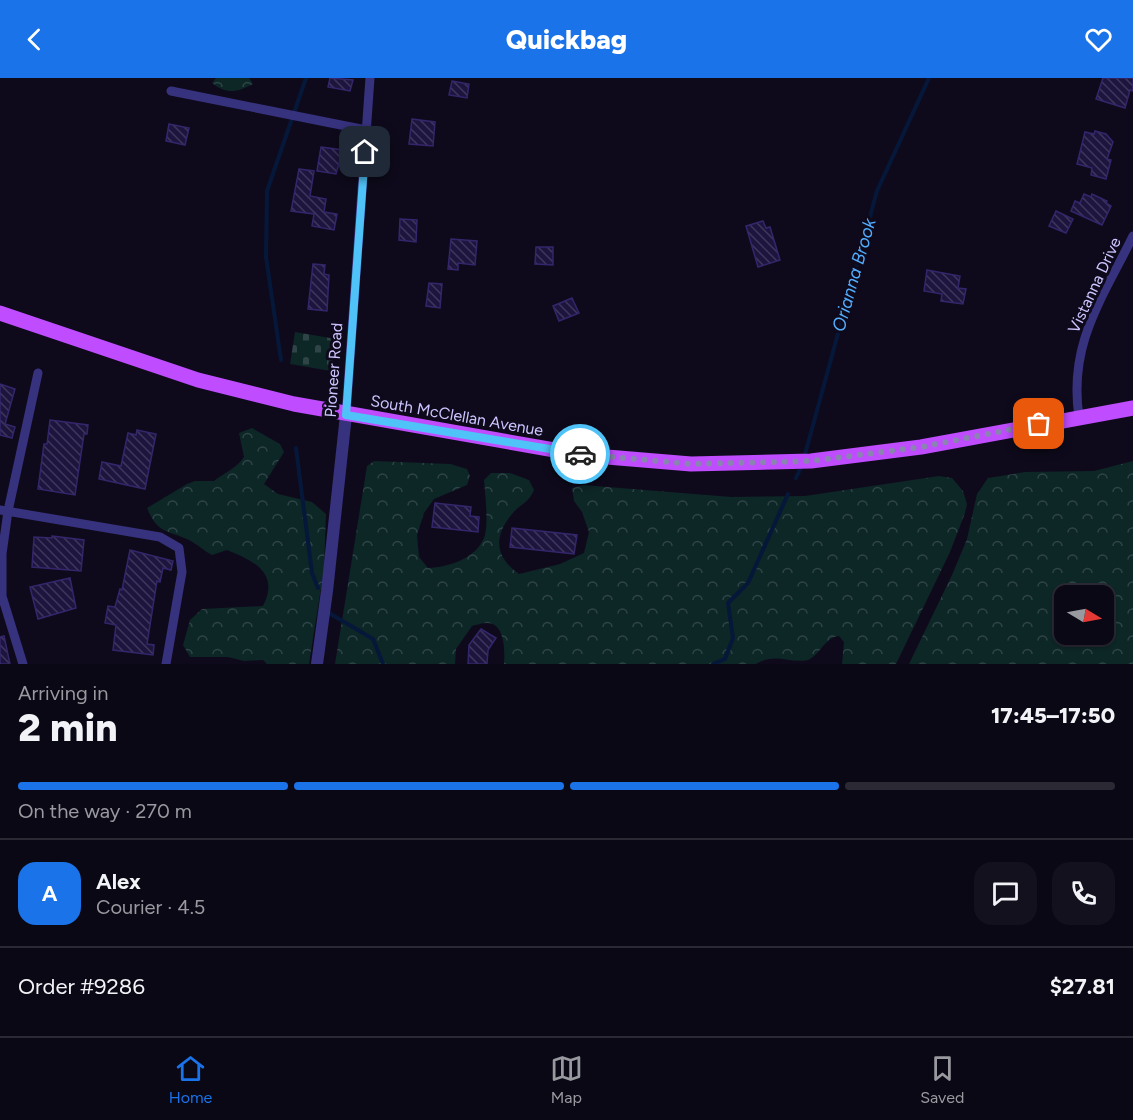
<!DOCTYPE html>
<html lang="en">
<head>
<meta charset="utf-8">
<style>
  :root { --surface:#0a0815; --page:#13111e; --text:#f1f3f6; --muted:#999aa0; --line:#2a2934; --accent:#1a73e8 }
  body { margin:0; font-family:Figtree,sans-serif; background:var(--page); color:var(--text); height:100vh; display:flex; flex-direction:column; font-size:22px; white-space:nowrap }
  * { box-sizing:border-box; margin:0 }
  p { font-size:20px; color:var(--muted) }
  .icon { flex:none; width:33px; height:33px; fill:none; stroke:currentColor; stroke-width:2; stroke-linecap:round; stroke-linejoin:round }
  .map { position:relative; height:586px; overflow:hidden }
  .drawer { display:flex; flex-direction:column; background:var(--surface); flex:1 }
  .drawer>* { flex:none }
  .needle { width:39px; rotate:100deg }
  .buttons { position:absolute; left:1054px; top:507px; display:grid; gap:12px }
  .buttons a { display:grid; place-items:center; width:60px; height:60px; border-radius:12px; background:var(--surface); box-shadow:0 2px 4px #0004,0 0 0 2px var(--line); font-size:30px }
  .pin { position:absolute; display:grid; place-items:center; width:51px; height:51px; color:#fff; margin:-26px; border-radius:12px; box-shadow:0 3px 9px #0006 }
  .courier { position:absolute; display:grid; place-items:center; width:60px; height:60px; margin:-30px; border:4px solid #4fc3f7; border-radius:50%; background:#fff; color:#222; box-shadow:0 2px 8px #0007 }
  .head em { font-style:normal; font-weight:800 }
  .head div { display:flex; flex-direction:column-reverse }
  .head { display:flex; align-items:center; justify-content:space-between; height:102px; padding:0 18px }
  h1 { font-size:39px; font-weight:800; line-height:45px }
  .bar { display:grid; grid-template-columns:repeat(4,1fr); gap:9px 6px; align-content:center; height:72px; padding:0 18px }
  .bar i { height:8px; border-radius:4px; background:var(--line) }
  .bar .on { background:var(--accent) }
  .bar p { grid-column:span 4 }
  .line { display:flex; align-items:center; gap:15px; padding:0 18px; border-top:2px solid var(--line) }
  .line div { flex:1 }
  .round { display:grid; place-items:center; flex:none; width:63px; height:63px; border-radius:18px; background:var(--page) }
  header { display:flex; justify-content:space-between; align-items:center; height:78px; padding:0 18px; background:var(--accent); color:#fff; font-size:27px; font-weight:800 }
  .tab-bar { display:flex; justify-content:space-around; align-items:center; height:84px; border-top:2px solid var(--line); background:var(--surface); font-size:16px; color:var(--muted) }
  .tab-bar a { display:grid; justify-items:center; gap:3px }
  .tab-bar .on { color:var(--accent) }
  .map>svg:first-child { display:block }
</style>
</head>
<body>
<header><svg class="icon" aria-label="back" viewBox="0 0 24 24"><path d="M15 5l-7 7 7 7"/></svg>Quickbag<svg class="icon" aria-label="heart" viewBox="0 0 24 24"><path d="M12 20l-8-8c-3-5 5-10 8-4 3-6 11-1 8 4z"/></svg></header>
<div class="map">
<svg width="1133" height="586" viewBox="0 0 1133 586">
  <defs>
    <pattern id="forest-crowns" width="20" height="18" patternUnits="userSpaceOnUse" patternTransform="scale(1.5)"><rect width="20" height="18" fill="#0d2626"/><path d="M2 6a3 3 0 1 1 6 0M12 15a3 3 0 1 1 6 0" fill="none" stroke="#2f4447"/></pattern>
    <pattern id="cemetery-stones" width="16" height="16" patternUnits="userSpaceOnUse" patternTransform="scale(1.5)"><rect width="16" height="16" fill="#0d2626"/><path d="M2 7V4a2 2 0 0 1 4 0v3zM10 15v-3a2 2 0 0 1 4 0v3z" fill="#2f4447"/></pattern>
    <pattern id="building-back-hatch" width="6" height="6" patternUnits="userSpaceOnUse" patternTransform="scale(1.5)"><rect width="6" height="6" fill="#1e153e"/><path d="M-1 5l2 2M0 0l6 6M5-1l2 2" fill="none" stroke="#3e365b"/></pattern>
  </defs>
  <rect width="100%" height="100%" fill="#0e0a1c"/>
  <g fill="url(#forest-crowns)" fill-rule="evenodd">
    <path d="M216,0H249L253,6C238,14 227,17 212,5Z"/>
    <path d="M252,350L280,366L284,374L264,406L278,416L312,424L326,436L324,491L309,586H267L263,582L244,583L228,579H190L183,567L190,542L202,531L263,528C280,495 254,483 227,472L212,477C204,473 196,465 187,461C165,452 157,454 147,430L187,406L195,403H214C224,395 237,390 244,379L239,355Z"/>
    <path d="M374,383L450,386L467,391L470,398L467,407L434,421L424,435L417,457L419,479L428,490C449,489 475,481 484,460C489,448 485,415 484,402L491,395H510L529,402L534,412C528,426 520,426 512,436C493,459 495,479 519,496L560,486L584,475L589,454L582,434L574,423L572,410L583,407L731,419L805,418L939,398L952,400L963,413L967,426L965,435L950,474L896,586H842L844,564L839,558C825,559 820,577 808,582C789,586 777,574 756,586H504C505,573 505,545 487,545C482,545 476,547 472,548L456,571L455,586H335L367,388Z"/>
    <path d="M1133,383V586H909L952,497L967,461L977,416L988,400L1025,394L1094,393ZM1065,518H1104V556H1065Z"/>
  </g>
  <polygon fill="url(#cemetery-stones)" points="295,254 336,261 331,293 290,286"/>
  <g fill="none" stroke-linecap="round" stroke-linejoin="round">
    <g stroke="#06183a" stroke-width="4">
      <polyline points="281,282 266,179 267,113 306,0"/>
      <polyline points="296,370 312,495 318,510"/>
      <polyline points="804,380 877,113 929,0"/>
      <polyline points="796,400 802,387"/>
      <polyline points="329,535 373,561 383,586"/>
      <polyline points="713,586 725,581 733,560 728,525 748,505 788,416"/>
    </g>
  </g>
  <g fill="url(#building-back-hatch)" stroke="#35266c" stroke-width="1.5">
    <polygon points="330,0 353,2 350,13 328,9"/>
    <polygon points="1103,0 1133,0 1133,13 1130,12 1125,30 1096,21"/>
    <polygon points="452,3 469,6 467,20 449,17"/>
    <polygon points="412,41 435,44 433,68 409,66"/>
    <polygon points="169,46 189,50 185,67 166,63"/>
    <polygon points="1095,53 1106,56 1113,64 1107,81 1111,82 1106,101 1091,97 1092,90 1077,86 1085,54 1094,56"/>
    <polygon points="321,69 343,72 336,96 317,93"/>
    <polygon points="299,91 314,93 310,118 326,121 324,134 337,136 334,152 312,148 314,136 291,133"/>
    <polygon points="1084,116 1091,119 1092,116 1107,123 1106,125 1111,128 1102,147 1071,133 1075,123 1080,125"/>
    <polygon points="1056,133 1073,141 1066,155 1049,148"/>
    <polygon points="400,141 417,142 416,164 399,162"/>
    <polygon points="763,143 766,150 770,149 780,182 758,189 746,148"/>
    <polygon points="451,161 477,163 475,187 458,185 458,192 448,191"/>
    <polygon points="536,169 553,169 553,187 535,186"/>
    <polygon points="313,186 325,187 324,196 329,197 327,233 308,231"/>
    <polygon points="927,192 960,198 958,210 966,211 963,226 941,223 942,216 924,213"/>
    <polygon points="429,205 442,206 440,230 426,228"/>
    <polygon points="572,220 579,235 559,243 553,228"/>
    <polygon points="0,306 15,311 5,346 15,349 12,360 0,357"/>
    <polygon points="50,342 88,347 87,356 84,356 75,417 38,411 44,366 47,366"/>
    <polygon points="137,352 156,356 145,411 99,401 102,384 121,388 128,355 136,357"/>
    <polygon points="435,425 471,429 470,438 479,439 478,454 432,449"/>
    <polygon points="512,450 577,457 574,476 510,469"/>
    <polygon points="52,458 84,462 81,493 32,489 34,459 52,460"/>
    <polygon points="130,472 173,483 171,492 163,490 160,504 157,503 147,566 154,567 153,577 113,572 116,547 105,545 108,528 115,529 120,511 122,512"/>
    <polygon points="70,500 76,530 38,541 30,509"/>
    <polygon points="481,551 496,560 488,572 487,586 468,586 469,567"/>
    <polygon points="4,558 10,586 0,586 0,559"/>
  </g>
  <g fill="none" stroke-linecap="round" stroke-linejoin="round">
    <g stroke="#37327e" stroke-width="9">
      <polyline points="171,13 366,52"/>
      <polyline points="346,337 370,0"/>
      <path d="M1079,339C1068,266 1102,221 1133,158"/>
      <polyline points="0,432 160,459 179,470 182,494 166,586"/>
      <polyline points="23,586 2,518 2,476 8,433 38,295"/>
    </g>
    <polyline stroke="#37327e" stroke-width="12" points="317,586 327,513 346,337"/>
    <polyline stroke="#bf4cff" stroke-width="15" points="0,235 198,302 294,326 583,377 691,386 811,383 921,369 1133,330"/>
  </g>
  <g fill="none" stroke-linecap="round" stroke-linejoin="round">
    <polyline stroke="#8a84b0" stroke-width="6" stroke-dasharray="0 10.8" points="580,376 691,386 811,383 921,369 1039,346"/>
    <polyline stroke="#4fc3f7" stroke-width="8" points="365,74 346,337 580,376"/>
  </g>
  <g text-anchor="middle" stroke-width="6" stroke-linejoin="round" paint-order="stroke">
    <g font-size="16" fill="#cdc5ff" stroke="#0e0a1c">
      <text transform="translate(1094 207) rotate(-65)" y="6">Vistanna Drive</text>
      <text transform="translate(333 292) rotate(-86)" y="6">Pioneer Road</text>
      <text transform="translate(457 337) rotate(10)" y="6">South McClellan Avenue</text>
    </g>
    <g font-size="18" font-style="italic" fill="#53adff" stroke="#0e0a1c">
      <text transform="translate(854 197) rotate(-74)" y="6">Orianna Brook</text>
    </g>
  </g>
</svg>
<div class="buttons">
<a><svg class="needle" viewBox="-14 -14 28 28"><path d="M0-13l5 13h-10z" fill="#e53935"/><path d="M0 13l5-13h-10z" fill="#999aa0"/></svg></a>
</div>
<div class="pin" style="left:1039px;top:346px;background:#ea580c"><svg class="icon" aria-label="bag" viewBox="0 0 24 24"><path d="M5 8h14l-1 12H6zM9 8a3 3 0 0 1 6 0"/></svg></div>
<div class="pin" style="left:365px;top:74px;background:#1f2937"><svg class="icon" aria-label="home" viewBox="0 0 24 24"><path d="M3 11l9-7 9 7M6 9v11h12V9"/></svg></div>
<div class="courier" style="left:580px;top:376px"><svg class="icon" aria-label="car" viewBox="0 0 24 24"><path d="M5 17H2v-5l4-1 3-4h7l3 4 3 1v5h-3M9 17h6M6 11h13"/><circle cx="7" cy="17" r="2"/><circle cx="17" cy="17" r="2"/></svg></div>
</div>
<section class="drawer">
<div class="head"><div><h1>2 min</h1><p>Arriving in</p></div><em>17:45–17:50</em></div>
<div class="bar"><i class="on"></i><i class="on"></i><i class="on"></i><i></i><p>On the way · 270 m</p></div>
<div class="line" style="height:108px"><b class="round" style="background:var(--accent);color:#fff">A</b><div><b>Alex</b><p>Courier · 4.5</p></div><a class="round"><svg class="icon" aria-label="chat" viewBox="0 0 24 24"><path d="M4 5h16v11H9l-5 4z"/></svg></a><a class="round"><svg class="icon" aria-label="phone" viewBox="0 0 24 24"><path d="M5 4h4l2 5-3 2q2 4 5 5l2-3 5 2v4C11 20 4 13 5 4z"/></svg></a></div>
<div class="line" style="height:78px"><div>Order #9286</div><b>$27.81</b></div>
</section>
<nav class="tab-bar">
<a class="on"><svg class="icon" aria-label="home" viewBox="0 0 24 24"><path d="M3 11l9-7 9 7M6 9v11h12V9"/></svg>Home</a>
<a><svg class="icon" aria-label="map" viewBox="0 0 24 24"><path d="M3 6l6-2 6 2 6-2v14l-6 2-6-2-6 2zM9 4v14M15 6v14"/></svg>Map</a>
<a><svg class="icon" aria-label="saved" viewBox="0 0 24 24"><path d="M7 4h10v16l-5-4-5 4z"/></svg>Saved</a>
</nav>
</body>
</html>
